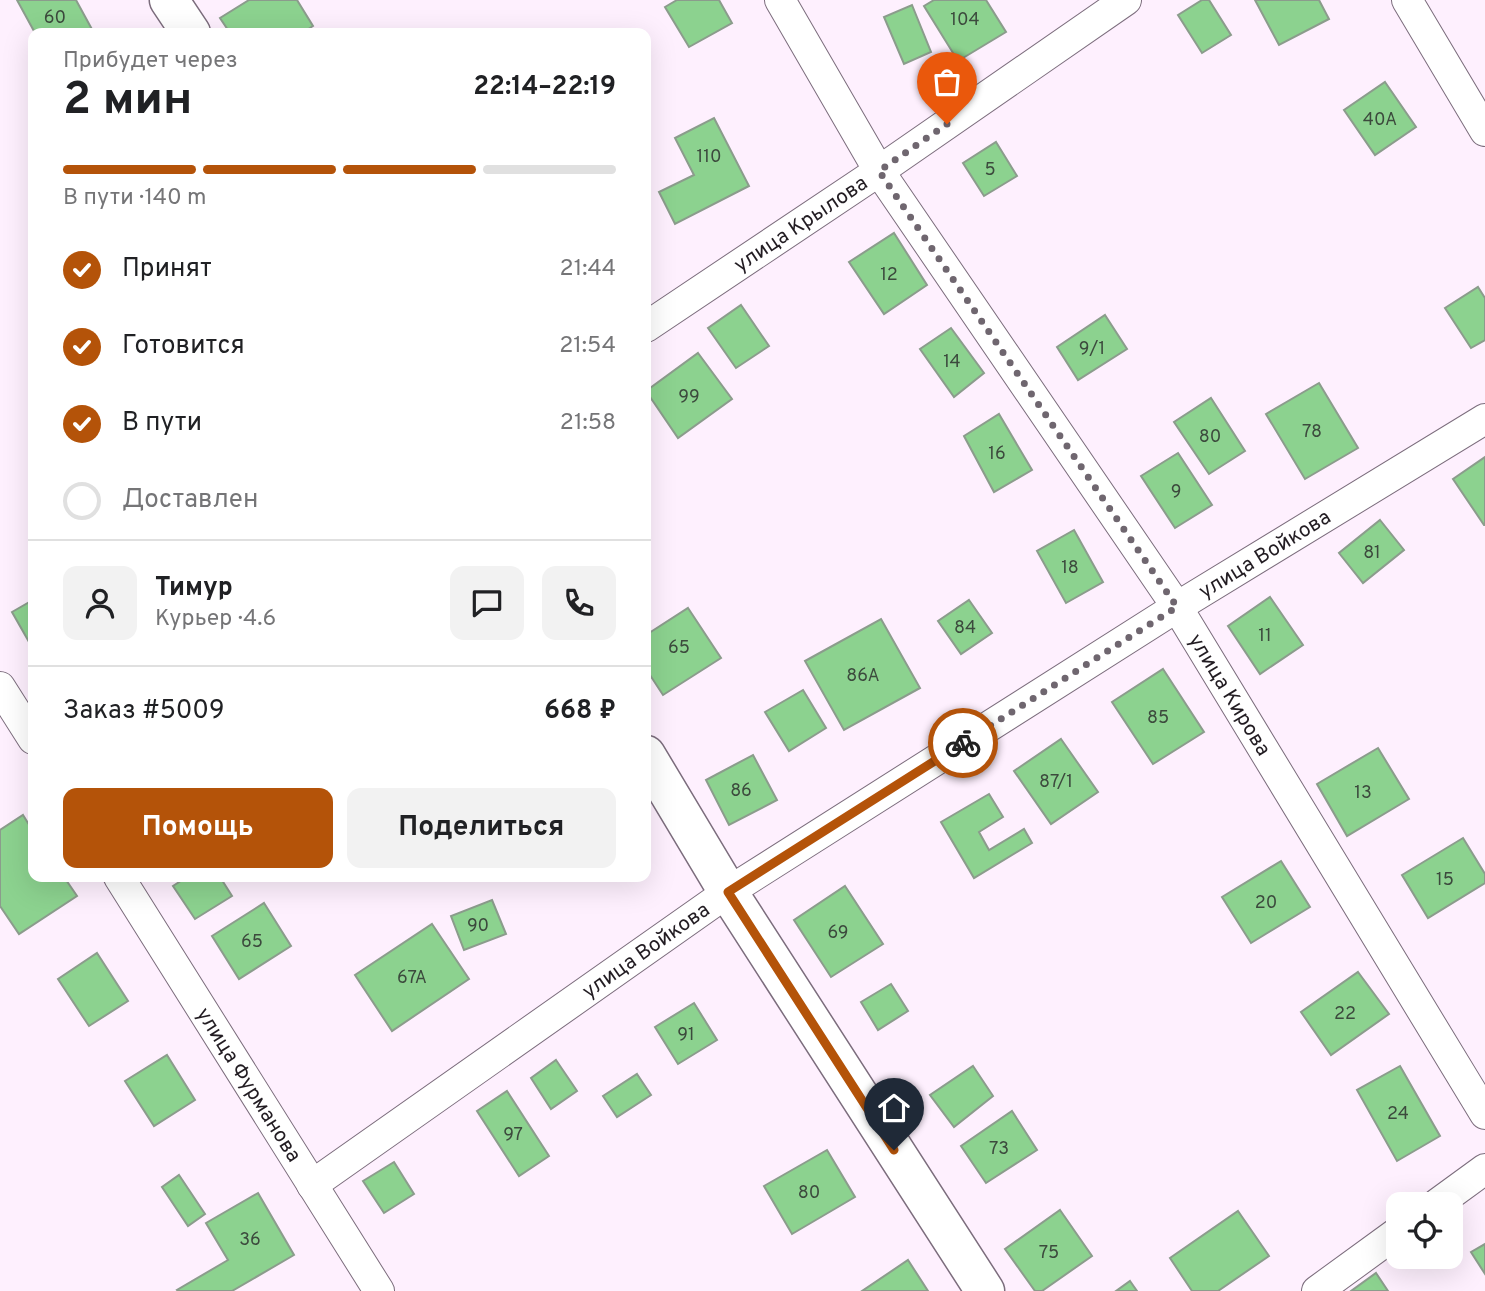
<!DOCTYPE html>
<html lang="ru">
<head>
<meta charset="utf-8">
<style>
  :root { --surface:#fff; --page:#f2f2f2; --text:#202124; --muted:#757577; --line:#e0e0e0; --accent:#b45309 }
  body { margin:0; font-family:Overpass,sans-serif; background:var(--page); color:var(--text); height:100vh; display:flex; flex-direction:column; font-size:26px; white-space:nowrap }
  * { box-sizing:border-box; margin:0 }
  p { font-size:23px; color:var(--muted) }
  .icon { flex:none; width:38px; height:38px; fill:none; stroke:currentColor; stroke-width:2; stroke-linecap:round; stroke-linejoin:round }
  .map { position:relative; flex:1; overflow:hidden }
  .panel { position:absolute; left:28px; top:28px; width:623px; height:854px; display:flex; flex-direction:column; background:var(--surface); border-radius:14px; box-shadow:0 7px 28px #0002 }
  .panel>* { flex:none }
  .tools { position:absolute; left:1386px; top:1192px; display:grid; gap:14px }
  .tools a { display:grid; place-items:center; width:77px; height:77px; border-radius:14px; background:var(--surface); box-shadow:0 7px 28px #0002; font-size:35px }
  .pin { position:absolute; display:grid; place-items:center; width:60px; height:60px; color:#fff; margin:-72px -30px; border-radius:50% 50% 50% 0; rotate:-45deg; box-shadow:0 0 7px #0007 }
  .pin .icon { rotate:45deg }
  .courier { position:absolute; display:grid; place-items:center; width:70px; height:70px; margin:-35px; border:5px solid #b45309; border-radius:50%; background:#fff; color:#222; box-shadow:0 2px 9px #0007 }
  .overview em { font-style:normal; font-weight:700 }
  .overview div { display:flex; flex-direction:column-reverse }
  .overview { display:flex; align-items:center; justify-content:space-between; height:119px; padding:0 35px }
  h1 { font-size:46px; font-weight:700; line-height:52px }
  .bar { display:grid; grid-template-columns:repeat(4,1fr); gap:10px 7px; align-content:center; height:84px; padding:0 35px }
  .bar i { height:9px; border-radius:5px; background:var(--line) }
  .bar .selected { background:var(--accent) }
  .bar p { grid-column:span 4 }
  .line { display:flex; align-items:center; gap:18px; padding:0 35px; border-top:2px solid var(--line) }
  .line div { flex:1 }
  .round { display:grid; place-items:center; flex:none; width:74px; height:74px; border-radius:14px; background:var(--page) }
  ol { padding:0 35px; list-style:none }
  li { display:flex; align-items:center; gap:21px; height:77px }
  li p { margin-inline-start:auto }
  li .icon { padding:7px; border-radius:50%; background:var(--accent); color:#fff; stroke-width:4 }
  li:last-child { color:var(--muted) }
  li i { width:38px; height:38px; border:4px solid var(--line); border-radius:50% }
  .cta { display:flex; gap:14px; margin-top:auto; padding:14px 35px }
  .cta a { flex:1; height:80px; border-radius:14px; background:var(--accent); color:#fff; font-size:28px; font-weight:700; line-height:80px; text-align:center }
  .cta a+a { background:var(--page); color:var(--text) }
  .map>svg:first-child { display:block }
</style>
</head>
<body>
<div class="map">
<svg width="1485" height="1291" viewBox="0 0 1485 1291">
  <rect width="100%" height="100%" fill="#fef0fe"/>
  <g fill="#8cd28f" stroke="#8b9c8c" stroke-width="2">
    <polygon points="17,0 76,0 94,33 35,33"/>
    <polygon points="249,0 297,0 313,26 302,33 230,33 220,18"/>
    <polygon points="677,0 719,0 732,23 689,47 665,7"/>
    <polygon points="934,0 986,0 1006,32 958,61 924,6"/>
    <polygon points="1202,0 1209,0 1231,35 1202,53 1178,15"/>
    <polygon points="1255,0 1319,0 1329,19 1279,45"/>
    <polygon points="912,5 931,52 904,64 884,17"/>
    <polygon points="1385,82 1416,127 1375,155 1344,110"/>
    <polygon points="714,118 749,186 675,224 659,192 694,175 675,138"/>
    <polygon points="996,142 1017,176 984,196 963,163"/>
    <polygon points="894,233 927,285 884,314 849,262"/>
    <polygon points="1478,287 1485,298 1485,340 1471,348 1445,308"/>
    <polygon points="741,305 769,346 736,368 708,328"/>
    <polygon points="1105,315 1127,349 1078,380 1057,347"/>
    <polygon points="951,328 984,373 954,397 920,349"/>
    <polygon points="698,353 732,399 678,438 646,391"/>
    <polygon points="1319,383 1358,448 1305,479 1266,414"/>
    <polygon points="1211,398 1245,451 1209,474 1174,422"/>
    <polygon points="999,414 1032,470 994,492 964,436"/>
    <polygon points="1178,453 1212,505 1175,528 1141,476"/>
    <polygon points="1485,457 1485,525 1484,525 1453,479"/>
    <polygon points="1380,520 1404,550 1363,583 1339,553"/>
    <polygon points="1074,530 1103,582 1066,603 1037,551"/>
    <polygon points="1270,597 1303,645 1260,674 1228,626"/>
    <polygon points="33,600 33,649 12,612"/>
    <polygon points="969,600 992,633 961,654 938,621"/>
    <polygon points="688,608 721,658 663,695 646,669 646,635"/>
    <polygon points="881,619 920,688 844,730 805,661"/>
    <polygon points="1163,669 1204,732 1153,764 1112,702"/>
    <polygon points="803,690 826,728 789,751 765,712"/>
    <polygon points="1061,739 1098,792 1051,824 1014,771"/>
    <polygon points="1378,748 1409,799 1347,836 1317,784"/>
    <polygon points="753,755 777,800 729,825 706,780"/>
    <polygon points="989,794 1003,817 979,832 989,850 1024,829 1032,843 974,878 941,822"/>
    <polygon points="23,815 33,831 33,877 64,877 77,896 19,934 0,906 0,830"/>
    <polygon points="1463,838 1485,874 1485,883 1428,918 1402,875"/>
    <polygon points="1281,861 1310,907 1251,943 1222,897"/>
    <polygon points="187,877 220,877 232,896 195,919 173,886"/>
    <polygon points="845,886 883,944 831,977 794,920"/>
    <polygon points="492,900 506,934 464,950 451,916"/>
    <polygon points="264,903 291,946 239,979 212,936"/>
    <polygon points="432,924 469,979 392,1031 355,975"/>
    <polygon points="97,953 128,1001 89,1026 58,979"/>
    <polygon points="1358,972 1389,1014 1331,1055 1301,1012"/>
    <polygon points="891,984 908,1011 878,1030 861,1002"/>
    <polygon points="694,1003 717,1040 678,1064 655,1027"/>
    <polygon points="167,1055 195,1100 154,1126 125,1081"/>
    <polygon points="556,1060 577,1091 551,1109 531,1078"/>
    <polygon points="973,1066 993,1096 954,1127 930,1095"/>
    <polygon points="1400,1066 1440,1136 1397,1161 1357,1090"/>
    <polygon points="637,1074 651,1095 617,1117 603,1096"/>
    <polygon points="507,1091 549,1156 519,1176 477,1111"/>
    <polygon points="1012,1111 1037,1150 986,1183 961,1146"/>
    <polygon points="827,1150 855,1197 792,1234 764,1186"/>
    <polygon points="394,1162 414,1194 384,1213 363,1181"/>
    <polygon points="179,1175 205,1214 188,1226 162,1187"/>
    <polygon points="258,1193 294,1255 232,1291 178,1291 177,1290 228,1260 206,1223"/>
    <polygon points="1060,1210 1092,1256 1042,1291 1035,1291 1005,1249"/>
    <polygon points="1238,1211 1269,1256 1218,1291 1192,1291 1170,1258"/>
    <polygon points="1485,1244 1485,1274 1471,1252"/>
    <polygon points="908,1260 928,1291 862,1291"/>
    <polygon points="1376,1273 1388,1291 1351,1291"/>
    <polygon points="1130,1281 1137,1291 1116,1291"/>
  </g>
  <g fill="none" stroke-linecap="round" stroke-linejoin="round">
    <g stroke="#7c6d7d" stroke-width="32">
      <g id="minor">
        <path id="s1" d="M780,0L879,171L1177,607L1485,1114"/>
        <polyline points="1407,0 1485,131"/>
        <path id="s2" d="M646,327L879,171L1126,0"/>
        <polyline points="0,687 33,739"/>
        <path id="s3" d="M119,877L379,1291"/>
        <path id="s4" d="M312,1185L728,892L1177,607L1485,419"/>
        <polyline points="1437,1204 1485,1169"/>
        <polyline points="1317,1291 1398,1232"/>
      </g>
    </g>
    <g stroke="#7c6d7d" stroke-width="41">
      <g id="secondary">
        <polyline points="169,0 191,33"/>
        <polyline points="646,755 728,892 985,1291"/>
      </g>
    </g>
    <use href="#minor" stroke="#fff" stroke-width="30"/>
    <use href="#secondary" stroke="#fff" stroke-width="38"/>
  </g>
  <g fill="none" stroke-linecap="round" stroke-linejoin="round">
    <polyline stroke="#6f666f" stroke-width="7" stroke-dasharray="0 12.6" points="947,124 879,171 1177,607 963,743"/>
    <polyline stroke="#b45309" stroke-width="9" points="894,1150 728,892 963,743"/>
  </g>
  <g text-anchor="middle" stroke-width="6" stroke-linejoin="round" paint-order="stroke">
    <g font-size="18" fill="#3c4a3d">
      <text x="55" y="23">60</text>
      <text x="965" y="25">104</text>
      <text x="1380" y="125">40А</text>
      <text x="709" y="162">110</text>
      <text x="990" y="175">5</text>
      <text x="889" y="280">12</text>
      <text x="1092" y="354">9/1</text>
      <text x="952" y="367">14</text>
      <text x="689" y="402">99</text>
      <text x="1312" y="437">78</text>
      <text x="1210" y="442">80</text>
      <text x="997" y="459">16</text>
      <text x="1176" y="497">9</text>
      <text x="1372" y="558">81</text>
      <text x="1070" y="573">18</text>
      <text x="965" y="633">84</text>
      <text x="1265" y="641">11</text>
      <text x="679" y="653">65</text>
      <text x="863" y="681">86А</text>
      <text x="1158" y="723">85</text>
      <text x="1056" y="787">87/1</text>
      <text x="741" y="796">86</text>
      <text x="1363" y="798">13</text>
      <text x="1445" y="885">15</text>
      <text x="1266" y="908">20</text>
      <text x="478" y="931">90</text>
      <text x="838" y="938">69</text>
      <text x="252" y="947">65</text>
      <text x="412" y="983">67А</text>
      <text x="1345" y="1019">22</text>
      <text x="686" y="1040">91</text>
      <text x="1398" y="1119">24</text>
      <text x="513" y="1140">97</text>
      <text x="999" y="1154">73</text>
      <text x="809" y="1198">80</text>
      <text x="250" y="1245">36</text>
      <text x="1049" y="1258">75</text>
    </g>
    <g font-size="21" fill="#221c22" stroke="#fff">
      <text dy="7" stroke="none"><textPath href="#s2" startOffset="186">улица Крылова</textPath></text>
      <text dy="7" stroke="none"><textPath href="#s4" startOffset="1143">улица Войкова</textPath></text>
      <text dy="7" stroke="none"><textPath href="#s1" startOffset="828">улица Кирова</textPath></text>
      <text dy="7" stroke="none"><textPath href="#s4" startOffset="408">улица Войкова</textPath></text>
      <text dy="7" stroke="none"><textPath href="#s3" startOffset="245">улица Фурманова</textPath></text>
    </g>
  </g>
</svg>
<div class="tools">
<a><svg class="icon" aria-label="locate" viewBox="0 0 24 24"><circle cx="12" cy="12" r="6"/><path d="M12 2v4M12 18v4M2 12h4M18 12h4"/></svg></a>
</div>
<div class="pin" style="left:947px;top:124px;background:#ea580c"><svg class="icon" aria-label="bag" viewBox="0 0 24 24"><path d="M5 8h14l-1 12H6zM9 8a3 3 0 0 1 6 0"/></svg></div>
<div class="pin" style="left:894px;top:1150px;background:#1f2937"><svg class="icon" aria-label="home" viewBox="0 0 24 24"><path d="M3 11l9-7 9 7M6 9v11h12V9"/></svg></div>
<div class="courier" style="left:963px;top:743px"><svg class="icon" aria-label="bike" viewBox="0 0 24 24"><circle cx="6" cy="16" r="4"/><circle cx="18" cy="16" r="4"/><path d="M6 16l4-8h5l3 8M10 8l3 8H6M13 5h3"/></svg></div>
<section class="panel">
<div class="overview"><div><h1>2 мин</h1><p>Прибудет через</p></div><em>22:14–22:19</em></div>
<div class="bar"><i class="selected"></i><i class="selected"></i><i class="selected"></i><i></i><p>В пути · 140 m</p></div>
<ol>
<li><svg class="icon" aria-label="check" viewBox="0 0 24 24"><path d="M5 12l5 5 9-10"/></svg>Принят<p>21:44</p></li>
<li><svg class="icon" aria-label="check" viewBox="0 0 24 24"><path d="M5 12l5 5 9-10"/></svg>Готовится<p>21:54</p></li>
<li><svg class="icon" aria-label="check" viewBox="0 0 24 24"><path d="M5 12l5 5 9-10"/></svg>В пути<p>21:58</p></li>
<li><i></i>Доставлен</li>
</ol>
<div class="line" style="height:126px"><a class="round"><svg class="icon" aria-label="person" viewBox="0 0 24 24"><circle cx="12" cy="8" r="4"/><path d="M4 21q1-7 8-7t8 7"/></svg></a><div><b>Тимур</b><p>Курьер · 4.6</p></div><a class="round"><svg class="icon" aria-label="chat" viewBox="0 0 24 24"><path d="M4 5h16v11H9l-5 4z"/></svg></a><a class="round"><svg class="icon" aria-label="phone" viewBox="0 0 24 24"><path d="M5 4h4l2 5-3 2q2 4 5 5l2-3 5 2v4C11 20 4 13 5 4z"/></svg></a></div>
<div class="line" style="height:91px"><div>Заказ #5009</div><b>668 ₽</b></div>
<div class="cta"><a>Помощь</a><a>Поделиться</a></div>
</section>
</div>
</body>
</html>
